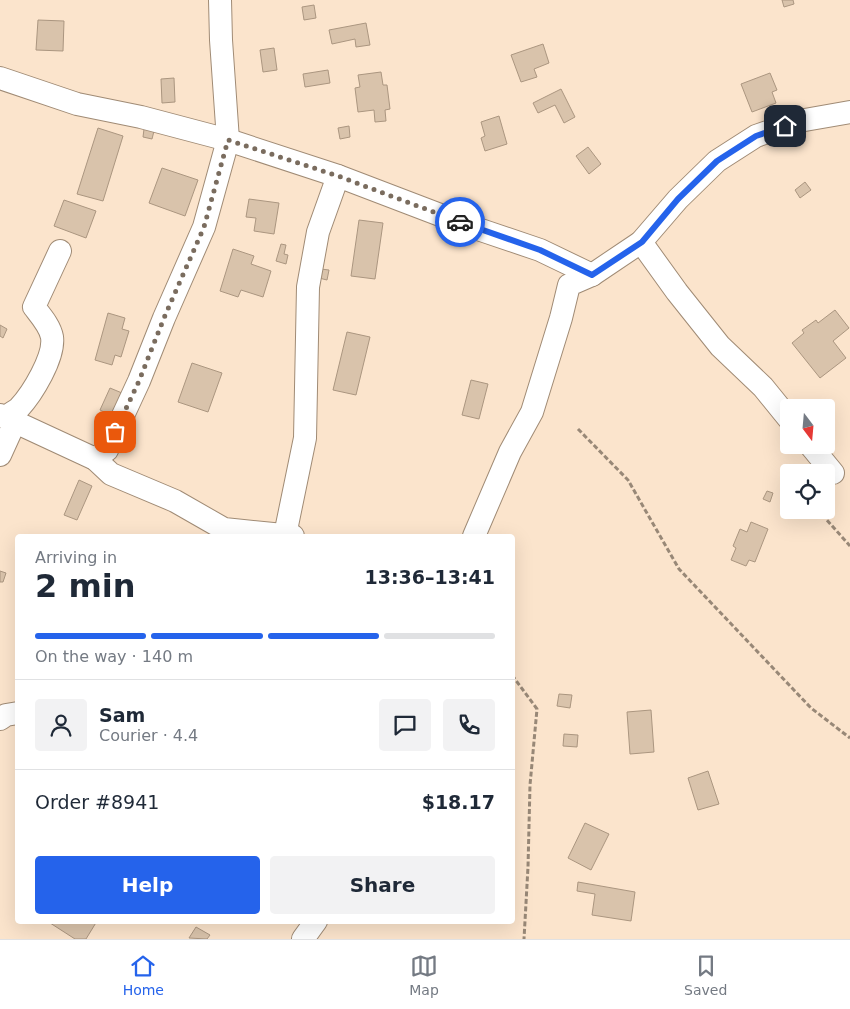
<!DOCTYPE html>
<html lang="en">
<head>
<meta charset="utf-8">
<style>
  :root { --surface:#fff; --page:#f2f2f3; --text:#1f2937; --muted:#747a83; --line:#e0e1e3; --accent:#2563eb }
  body { margin:0; font-family:"DejaVu Sans",sans-serif; background:var(--page); color:var(--text); height:100vh; display:flex; flex-direction:column; font-size:19px; white-space:nowrap }
  * { box-sizing:border-box; margin:0 }
  p { font-size:16px; color:var(--muted) }
  .icon { flex:none; width:28px; height:28px; fill:none; stroke:currentColor; stroke-width:2; stroke-linecap:round; stroke-linejoin:round }
  .map { position:relative; flex:1; overflow:hidden }
  .details { position:absolute; left:15px; top:534px; width:500px; height:390px; display:flex; flex-direction:column; background:var(--surface); border-radius:5px; box-shadow:0 5px 20px #0002 }
  .details>* { flex:none }
  .needle { width:32px; rotate:164deg }
  .buttons { position:absolute; left:780px; top:399px; display:grid; gap:10px }
  .buttons a { display:grid; place-items:center; width:55px; height:55px; border-radius:5px; background:var(--surface); box-shadow:0 5px 20px #0002; font-size:25px }
  .pin { position:absolute; display:grid; place-items:center; width:42px; height:42px; color:#fff; margin:-21px; border-radius:10px; box-shadow:0 2px 8px #0006 }
  .courier { position:absolute; display:grid; place-items:center; width:50px; height:50px; margin:-25px; border:4px solid #2563eb; border-radius:50%; background:#fff; color:#222; box-shadow:0 1px 6px #0007 }
  .head em { font-style:normal; font-weight:700 }
  .head div { display:flex; flex-direction:column-reverse }
  .head { display:flex; align-items:center; justify-content:space-between; height:85px; padding:0 20px }
  h1 { font-size:32px; font-weight:700; line-height:38px }
  .bar { display:grid; grid-template-columns:repeat(4,1fr); gap:8px 5px; align-content:center; height:60px; padding:0 20px }
  .bar i { height:6px; border-radius:4px; background:var(--line) }
  .bar .current { background:var(--accent) }
  .bar p { grid-column:span 4 }
  .line { display:flex; align-items:center; gap:12px; padding:0 20px; border-top:1px solid var(--line) }
  .line div { flex:1 }
  .round { display:grid; place-items:center; flex:none; width:52px; height:52px; border-radius:5px; background:var(--page) }
  .action { display:flex; gap:10px; margin-top:auto; padding:10px 20px }
  .action a { flex:1; height:58px; border-radius:5px; background:var(--accent); color:#fff; font-size:20px; font-weight:700; line-height:58px; text-align:center }
  .action a+a { background:var(--page); color:var(--text) }
  .dock { display:flex; justify-content:space-around; align-items:center; height:70px; border-top:1px solid var(--line); background:var(--surface); font-size:14px; color:var(--muted) }
  .dock a { display:grid; justify-items:center; gap:2px }
  .dock .current { color:var(--accent) }
  .map>svg:first-child { display:block }
</style>
</head>
<body>
<div class="map">
<svg width="850" height="939" viewBox="0 0 850 939">
  <rect width="100%" height="100%" fill="#fbe4cc"/>
  <g fill="#d9c3ab" stroke="#ab9680">
    <polygon points="782,0 793,0 794,4 784,7"/>
    <polygon points="314,5 316,18 304,20 302,7"/>
    <polygon points="38,20 64,21 63,51 36,50"/>
    <polygon points="366,23 370,45 356,47 355,39 332,44 329,30"/>
    <polygon points="543,44 549,63 534,69 537,77 521,82 511,55"/>
    <polygon points="274,48 277,70 263,72 260,50"/>
    <polygon points="328,70 330,83 305,87 303,74"/>
    <polygon points="381,72 383,85 387,85 390,109 385,110 386,121 375,122 374,110 358,112 355,88 360,87 358,75"/>
    <polygon points="770,73 777,90 772,92 776,103 752,112 741,84"/>
    <polygon points="174,78 175,102 162,103 161,79"/>
    <polygon points="561,89 575,117 564,123 555,105 538,113 533,103"/>
    <polygon points="499,116 507,144 485,151 481,138 485,136 481,122"/>
    <polygon points="349,126 350,137 340,139 338,128"/>
    <polygon points="98,128 123,136 103,201 77,194"/>
    <polygon points="144,129 154,131 152,139 143,137"/>
    <polygon points="588,147 601,164 589,174 576,156"/>
    <polygon points="162,168 198,180 185,216 149,203"/>
    <polygon points="805,182 811,190 800,198 795,190"/>
    <polygon points="249,199 279,203 274,234 254,231 256,218 246,217"/>
    <polygon points="64,200 96,211 86,238 54,226"/>
    <polygon points="359,220 383,223 375,279 351,276"/>
    <polygon points="281,244 286,245 284,254 288,255 286,264 276,261"/>
    <polygon points="233,249 254,256 251,264 271,271 263,297 241,290 238,297 220,291"/>
    <polygon points="321,269 329,270 327,280 319,278"/>
    <polygon points="835,310 849,328 833,341 846,358 820,378 792,343 804,333 802,330 816,320 818,323"/>
    <polygon points="108,313 125,318 122,329 129,331 121,357 115,355 112,365 95,360"/>
    <polygon points="0,325 7,329 3,338 0,336"/>
    <polygon points="347,332 370,337 356,395 333,390"/>
    <polygon points="192,363 222,373 208,412 178,402"/>
    <polygon points="471,380 488,384 479,419 462,415"/>
    <polygon points="110,388 122,393 112,416 100,410"/>
    <polygon points="79,480 92,486 77,520 64,515"/>
    <polygon points="767,491 773,493 770,502 763,499"/>
    <polygon points="751,522 768,529 755,562 749,560 746,566 731,560 736,548 733,546 740,529 747,532"/>
    <polygon points="0,571 6,573 3,582 0,582"/>
    <polygon points="559,694 572,695 570,708 557,706"/>
    <polygon points="651,710 654,752 630,754 627,712"/>
    <polygon points="564,734 578,735 577,747 563,746"/>
    <polygon points="708,771 719,804 698,810 688,778"/>
    <polygon points="585,823 609,834 591,870 568,858"/>
    <polygon points="578,882 635,892 631,921 592,915 595,894 577,891"/>
    <polygon points="47,921 97,921 86,939 75,939"/>
    <polygon points="196,927 210,935 207,939 189,938"/>
  </g>
  <g fill="none" stroke-linecap="round" stroke-linejoin="round">
    <g stroke="#a08b75" stroke-width="24">
      <g id="minor">
        <polyline points="0,78 77,104 141,117 228,140 338,176 469,226 540,250 592,275"/>
        <polyline points="641,242 677,292 720,346 763,387 789,419"/>
        <polyline points="0,415 95,459 111,474 175,501 224,529 293,536"/>
        <path d="M6,417C10,414 15,411 19,408C32,394 55,357 52,337C50,326 41,316 34,307L60,251"/>
        <polyline points="810,445 833,473"/>
        <polyline points="0,455 15,422"/>
        <polyline points="95,459 107,450 139,381 164,318 204,227 228,140 221,40 220,0"/>
        <polyline points="285,535 305,438 308,287 318,232 338,176"/>
        <polyline points="474,536 510,452 532,412 561,318 569,285 592,275 641,242 678,199 717,161 756,136 799,121 850,112"/>
        <polyline points="0,719 6,715 18,713"/>
        <polyline points="303,939 316,921"/>
      </g>
    </g>
    <g stroke="#988877" stroke-width="3" stroke-dasharray="5 2.5" stroke-linecap="butt">
      <polyline points="578,429 628,480 679,569 811,708 850,738"/>
      <polyline points="831,491 826,519 850,546"/>
      <polyline points="512,675 537,709 530,785 528,867 524,939"/>
    </g>
    <use href="#minor" stroke="#fff" stroke-width="22"/>
  </g>
  <g fill="none" stroke-linecap="round" stroke-linejoin="round">
    <polyline stroke="#7a6c5e" stroke-width="5" stroke-dasharray="0 9" points="115,432 139,381 164,318 204,227 228,140 338,176 460,222"/>
    <polyline stroke="#2563eb" stroke-width="6" points="460,222 540,250 592,275 642,242 678,199 717,161 756,136 785,126"/>
  </g>
</svg>
<div class="buttons">
<a><svg class="needle" viewBox="-14 -14 28 28"><path d="M0-13l5 13h-10z" fill="#e53935"/><path d="M0 13l5-13h-10z" fill="#747a83"/></svg></a>
<a><svg class="icon" aria-label="locate" viewBox="0 0 24 24"><circle cx="12" cy="12" r="6"/><path d="M12 2v4M12 18v4M2 12h4M18 12h4"/></svg></a>
</div>
<div class="pin" style="left:115px;top:432px;background:#ea580c"><svg class="icon" aria-label="bag" viewBox="0 0 24 24"><path d="M5 8h14l-1 12H6zM9 8a3 3 0 0 1 6 0"/></svg></div>
<div class="pin" style="left:785px;top:126px;background:#1f2937"><svg class="icon" aria-label="home" viewBox="0 0 24 24"><path d="M3 11l9-7 9 7M6 9v11h12V9"/></svg></div>
<div class="courier" style="left:460px;top:222px"><svg class="icon" aria-label="car" viewBox="0 0 24 24"><path d="M5 17H2v-5l4-1 3-4h7l3 4 3 1v5h-3M9 17h6M6 11h13"/><circle cx="7" cy="17" r="2"/><circle cx="17" cy="17" r="2"/></svg></div>
<section class="details">
<div class="head"><div><h1>2 min</h1><p>Arriving in</p></div><em>13:36–13:41</em></div>
<div class="bar"><i class="current"></i><i class="current"></i><i class="current"></i><i></i><p>On the way · 140 m</p></div>
<div class="line" style="height:90px"><a class="round"><svg class="icon" aria-label="person" viewBox="0 0 24 24"><circle cx="12" cy="8" r="4"/><path d="M4 21q1-7 8-7t8 7"/></svg></a><div><b>Sam</b><p>Courier · 4.4</p></div><a class="round"><svg class="icon" aria-label="chat" viewBox="0 0 24 24"><path d="M4 5h16v11H9l-5 4z"/></svg></a><a class="round"><svg class="icon" aria-label="phone" viewBox="0 0 24 24"><path d="M5 4h4l2 5-3 2q2 4 5 5l2-3 5 2v4C11 20 4 13 5 4z"/></svg></a></div>
<div class="line" style="height:65px"><div>Order #8941</div><b>$18.17</b></div>
<div class="action"><a>Help</a><a>Share</a></div>
</section>
</div>
<nav class="dock">
<a class="current"><svg class="icon" aria-label="home" viewBox="0 0 24 24"><path d="M3 11l9-7 9 7M6 9v11h12V9"/></svg>Home</a>
<a><svg class="icon" aria-label="map" viewBox="0 0 24 24"><path d="M3 6l6-2 6 2 6-2v14l-6 2-6-2-6 2zM9 4v14M15 6v14"/></svg>Map</a>
<a><svg class="icon" aria-label="saved" viewBox="0 0 24 24"><path d="M7 4h10v16l-5-4-5 4z"/></svg>Saved</a>
</nav>
</body>
</html>
